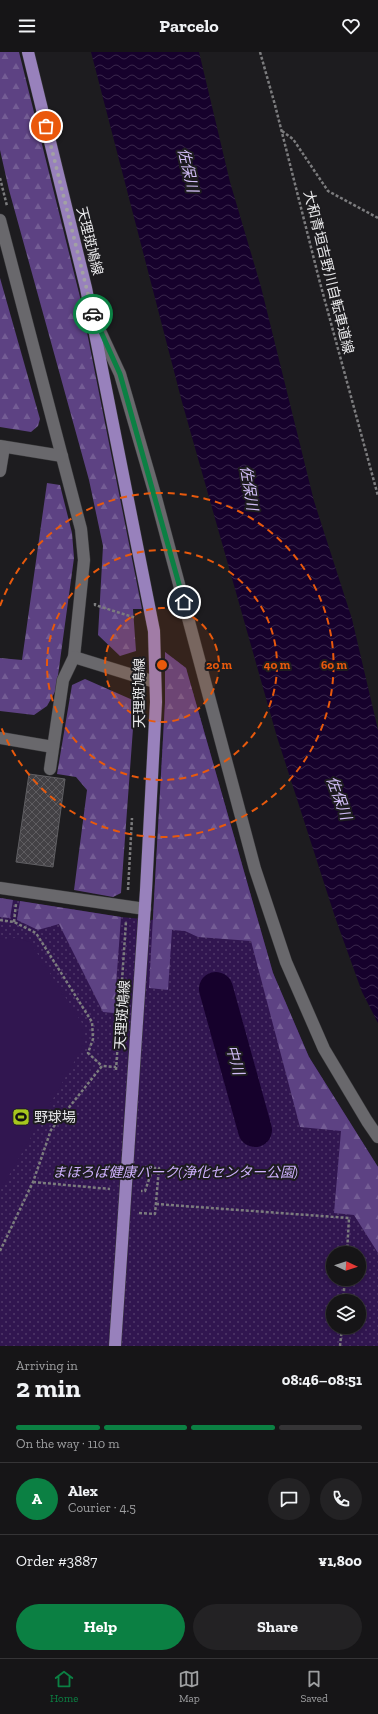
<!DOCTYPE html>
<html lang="en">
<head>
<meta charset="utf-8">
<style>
  :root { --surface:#161517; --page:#232224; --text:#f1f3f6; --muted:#9e9fa1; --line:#353436; --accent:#0b8043 }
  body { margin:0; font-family:"Zilla Slab","Noto Sans JP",serif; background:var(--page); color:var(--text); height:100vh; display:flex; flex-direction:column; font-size:15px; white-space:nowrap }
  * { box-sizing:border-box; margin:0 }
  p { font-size:13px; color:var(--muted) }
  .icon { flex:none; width:22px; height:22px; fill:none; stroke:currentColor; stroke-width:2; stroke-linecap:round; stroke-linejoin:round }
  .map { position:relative; height:1294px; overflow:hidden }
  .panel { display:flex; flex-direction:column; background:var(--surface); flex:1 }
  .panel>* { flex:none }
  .needle { width:26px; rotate:94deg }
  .tools { position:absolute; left:326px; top:1194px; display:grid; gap:8px }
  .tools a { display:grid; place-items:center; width:40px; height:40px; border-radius:50%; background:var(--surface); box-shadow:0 2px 6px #0003,0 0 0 1px var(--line); font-size:20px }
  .pin { position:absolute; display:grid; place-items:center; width:34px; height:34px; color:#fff; margin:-17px; border:2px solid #fff; border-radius:50%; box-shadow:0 1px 4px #0007 }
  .courier { position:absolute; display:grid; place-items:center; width:40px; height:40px; margin:-20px; border:3px solid #0b8043; border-radius:50%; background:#fff; color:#222; box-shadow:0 1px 5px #0007 }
  .head em { font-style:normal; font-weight:700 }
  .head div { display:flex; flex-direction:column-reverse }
  .head { display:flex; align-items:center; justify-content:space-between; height:68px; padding:0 16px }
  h1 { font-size:26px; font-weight:700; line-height:30px }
  .bar { display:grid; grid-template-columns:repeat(4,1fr); gap:6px 4px; align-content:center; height:48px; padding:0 16px }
  .bar i { height:5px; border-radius:3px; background:var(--line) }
  .bar .selected { background:var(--accent) }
  .bar p { grid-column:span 4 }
  .line { display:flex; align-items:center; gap:10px; padding:0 16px; border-top:1px solid var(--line) }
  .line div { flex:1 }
  .round { display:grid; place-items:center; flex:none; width:42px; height:42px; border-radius:21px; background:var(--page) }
  .cta { display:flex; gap:8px; margin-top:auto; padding:8px 16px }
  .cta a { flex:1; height:46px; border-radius:24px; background:var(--accent); color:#fff; font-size:16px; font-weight:700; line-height:46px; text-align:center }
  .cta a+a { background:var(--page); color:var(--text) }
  header { display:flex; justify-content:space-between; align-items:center; height:52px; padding:0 16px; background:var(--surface); font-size:18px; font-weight:700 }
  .menu { display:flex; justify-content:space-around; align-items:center; height:56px; border-top:1px solid var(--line); background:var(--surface); font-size:11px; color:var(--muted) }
  .menu a { display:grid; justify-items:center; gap:2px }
  .menu .selected { color:var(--accent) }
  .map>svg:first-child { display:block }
</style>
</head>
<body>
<header><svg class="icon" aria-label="menu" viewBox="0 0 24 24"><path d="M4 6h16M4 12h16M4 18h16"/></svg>Parcelo<svg class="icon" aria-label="heart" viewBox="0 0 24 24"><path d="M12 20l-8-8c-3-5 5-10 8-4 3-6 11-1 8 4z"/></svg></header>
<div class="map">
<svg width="378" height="1294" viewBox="0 0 378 1294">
  <defs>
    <pattern id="green-dots" width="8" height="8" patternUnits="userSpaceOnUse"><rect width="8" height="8" fill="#311650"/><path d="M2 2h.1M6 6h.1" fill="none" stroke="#4f3869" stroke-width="1.8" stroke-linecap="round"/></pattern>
    <pattern id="forest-firs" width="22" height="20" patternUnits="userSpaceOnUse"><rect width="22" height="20" fill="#5d4283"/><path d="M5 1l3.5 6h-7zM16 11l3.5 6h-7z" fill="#745d95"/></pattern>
    <pattern id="water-waves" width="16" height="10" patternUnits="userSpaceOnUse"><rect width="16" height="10" fill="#16012c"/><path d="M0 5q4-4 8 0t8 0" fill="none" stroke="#38264b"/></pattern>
    <pattern id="building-cross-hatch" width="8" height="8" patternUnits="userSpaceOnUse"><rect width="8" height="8" fill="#434145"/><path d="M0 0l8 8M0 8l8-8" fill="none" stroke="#5e5c60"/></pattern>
  </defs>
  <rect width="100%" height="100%" fill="#1d1c1f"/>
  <path fill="url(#green-dots)" fill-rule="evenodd" d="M165,600L186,616L273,921L309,1005L378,1115V1294H0V846L121,865L153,868L165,651ZM333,1201H359V1227H333ZM333,1249H359V1275H333Z"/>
  <g fill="url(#forest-firs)">
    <polygon points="0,0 19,0 80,245 142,557 133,557 136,599 120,604 98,583 103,494 89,428 9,138 0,98"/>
    <polygon points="0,226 40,367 38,374 31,380 0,375"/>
    <polygon points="47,431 60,433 72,481 74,506 56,638 47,654 34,663 0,659 0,606 22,608"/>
    <polygon points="165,600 186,616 273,921 309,1005 378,1115 378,1201 354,1163 334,1161 341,1079 300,1075 251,889 198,885 185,879 172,878 168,938 149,936 165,651"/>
    <polygon points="85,627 135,649 121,841 113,845 74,838 87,738 76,725 57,722 72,633"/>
    <polygon points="0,846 13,848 10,866 0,865"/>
    <polygon points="20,849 121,865 114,961 103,960 59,872 38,878 17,868"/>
  </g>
  <polygon fill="#311650" points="17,886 30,890 85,976 85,991 0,1139 0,887"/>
  <polygon fill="url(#water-waves)" points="91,0 199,0 230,130 261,235 314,449 352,567 378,678 378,971 362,940 335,865 277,685 182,350"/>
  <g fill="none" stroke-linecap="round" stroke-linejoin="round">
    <polyline stroke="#16012c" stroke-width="34" points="216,937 255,1078"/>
  </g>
  <polygon fill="url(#building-cross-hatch)" stroke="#5f5e62" points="29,722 65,727 53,815 16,810"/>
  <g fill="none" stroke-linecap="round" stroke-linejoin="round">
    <g stroke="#39393b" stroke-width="13">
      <g id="minor">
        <polyline points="0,168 81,477 84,508 74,605 63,628 50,717"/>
        <polyline points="94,266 120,322 156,446 255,817 286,910 324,997 367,1069 378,1085"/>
        <polyline points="0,394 62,404"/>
        <polyline points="0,419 4,395"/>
        <polyline points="74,605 155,630"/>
        <polyline points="0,686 53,695"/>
        <polyline points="0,836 145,857"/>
      </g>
    </g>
    <g stroke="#39393b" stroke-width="13">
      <polyline id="major" points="28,0 86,236 154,579 156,650 146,838 115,1294"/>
    </g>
    <g stroke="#7c7c7e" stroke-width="2.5" stroke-dasharray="3 2" stroke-linecap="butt">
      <polyline points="260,0 275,53 319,227 378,444"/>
      <polyline points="282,79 293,87 328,139 378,166"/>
      <polyline points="0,126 7,154"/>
      <polyline points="95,551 95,553 136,566"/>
      <polyline points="128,838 132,766"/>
      <polyline points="0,868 14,870 36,881 92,970 93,987 88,1001 102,1014"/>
      <polyline points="14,870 16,852"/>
      <polyline points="116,1018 126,869"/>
      <polyline points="33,1130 110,1137"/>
      <polyline points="156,1152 349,1166 347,1201"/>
      <polyline points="139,1161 155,1162 159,1116 153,1116 145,1139 141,1139"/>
      <polyline points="0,1199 33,1130 51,1078 102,1014 116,1015"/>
      <polyline points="343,1249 345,1227"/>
      <polyline points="340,1294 342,1275"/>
    </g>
    <use href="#minor" stroke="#69686c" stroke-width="12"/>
    <use href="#major" stroke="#9881bc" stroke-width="12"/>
  </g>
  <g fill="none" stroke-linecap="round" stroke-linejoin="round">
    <polyline stroke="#a2a1a4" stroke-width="4" stroke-dasharray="0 7.2" points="46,74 93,262"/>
    <polyline stroke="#0b8043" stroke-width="5" points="93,262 120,322 184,550"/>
  </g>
  <circle cx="162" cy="613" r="57" fill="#e8590c" fill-opacity=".12"/>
  <g fill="none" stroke="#e8590c" stroke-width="2" stroke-dasharray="7 5">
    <circle cx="162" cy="613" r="57"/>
    <circle cx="162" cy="613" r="115"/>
    <path d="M0 554A172 172 0 1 1 0 672"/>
  </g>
  <defs>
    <g id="stadium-square" transform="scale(0.9)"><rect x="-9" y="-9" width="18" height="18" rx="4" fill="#a7c71e" stroke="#1d1c1f"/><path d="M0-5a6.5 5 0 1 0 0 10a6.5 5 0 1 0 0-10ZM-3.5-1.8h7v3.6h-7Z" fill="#111"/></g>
  </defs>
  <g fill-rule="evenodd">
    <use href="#stadium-square" x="21" y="1065"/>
  </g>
  <g text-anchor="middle" stroke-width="4" stroke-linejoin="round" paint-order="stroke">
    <g font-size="14" fill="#e9e9eb" stroke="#1d1c1f">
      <text transform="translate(90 189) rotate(76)" y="5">天理斑鳩線</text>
      <text transform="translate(329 220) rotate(76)" y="5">大和青垣吉野川自転車道線</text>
      <text transform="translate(139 641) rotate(-90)" y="5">天理斑鳩線</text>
      <text transform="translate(122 963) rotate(-86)" y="5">天理斑鳩線</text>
    </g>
    <g font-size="14" fill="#e9e9eb" stroke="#1d1c1f" text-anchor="start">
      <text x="34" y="1070">野球場</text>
    </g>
    <g font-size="14" font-style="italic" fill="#ceb1fd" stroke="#1d1c1f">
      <text x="175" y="1125">まほろば健康パーク(浄化センター公園)</text>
    </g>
    <g font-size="15" font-style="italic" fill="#d1bdf6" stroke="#1d1c1f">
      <text transform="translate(188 118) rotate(77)" y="5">佐保川</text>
      <text transform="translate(249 436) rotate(81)" y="5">佐保川</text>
      <text transform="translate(339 746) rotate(70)" y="5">佐保川</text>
      <text transform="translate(235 1008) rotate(75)" y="5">中川</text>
    </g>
  </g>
  <circle cx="162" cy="613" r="6" fill="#e8590c" stroke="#1d1c1f" stroke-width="2"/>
  <g font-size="12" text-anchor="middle" font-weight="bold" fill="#e8590c" stroke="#1d1c1f" stroke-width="4" stroke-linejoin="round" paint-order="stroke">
    <text x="219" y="617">20 m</text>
    <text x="277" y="617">40 m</text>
    <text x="334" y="617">60 m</text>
  </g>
</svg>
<div class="tools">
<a><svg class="needle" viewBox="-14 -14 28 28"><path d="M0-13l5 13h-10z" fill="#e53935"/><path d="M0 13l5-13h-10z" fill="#9e9fa1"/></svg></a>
<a><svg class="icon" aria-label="layers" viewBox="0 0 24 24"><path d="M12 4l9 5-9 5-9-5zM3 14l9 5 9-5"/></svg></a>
</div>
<div class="pin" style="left:46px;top:74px;background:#ea580c"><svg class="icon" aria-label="bag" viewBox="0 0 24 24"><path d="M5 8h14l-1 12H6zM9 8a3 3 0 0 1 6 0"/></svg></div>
<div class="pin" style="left:184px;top:550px;background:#1f2937"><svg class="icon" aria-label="home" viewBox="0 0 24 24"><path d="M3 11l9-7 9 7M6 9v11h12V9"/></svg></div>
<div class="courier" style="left:93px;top:262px"><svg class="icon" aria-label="car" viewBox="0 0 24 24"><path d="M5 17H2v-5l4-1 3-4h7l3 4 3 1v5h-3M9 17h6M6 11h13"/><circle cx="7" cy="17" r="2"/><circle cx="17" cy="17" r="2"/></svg></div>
</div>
<section class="panel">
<div class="head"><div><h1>2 min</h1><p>Arriving in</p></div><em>08:46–08:51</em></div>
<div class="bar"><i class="selected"></i><i class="selected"></i><i class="selected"></i><i></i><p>On the way · 110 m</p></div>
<div class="line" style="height:72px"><b class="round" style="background:var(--accent);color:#fff">A</b><div><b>Alex</b><p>Courier · 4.5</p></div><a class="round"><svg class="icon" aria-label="chat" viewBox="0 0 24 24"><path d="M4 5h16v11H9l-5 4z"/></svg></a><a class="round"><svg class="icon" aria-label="phone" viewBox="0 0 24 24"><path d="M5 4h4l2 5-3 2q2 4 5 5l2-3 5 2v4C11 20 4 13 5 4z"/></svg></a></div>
<div class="line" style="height:52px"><div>Order #3887</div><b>¥1,800</b></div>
<div class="cta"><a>Help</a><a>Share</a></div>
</section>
<nav class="menu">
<a class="selected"><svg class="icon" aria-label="home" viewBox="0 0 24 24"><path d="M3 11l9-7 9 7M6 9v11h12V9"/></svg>Home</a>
<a><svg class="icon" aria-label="map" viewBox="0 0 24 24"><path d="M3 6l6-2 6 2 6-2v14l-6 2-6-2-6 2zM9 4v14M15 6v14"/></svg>Map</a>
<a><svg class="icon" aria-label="saved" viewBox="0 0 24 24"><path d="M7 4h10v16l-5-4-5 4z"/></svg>Saved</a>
</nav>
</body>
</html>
